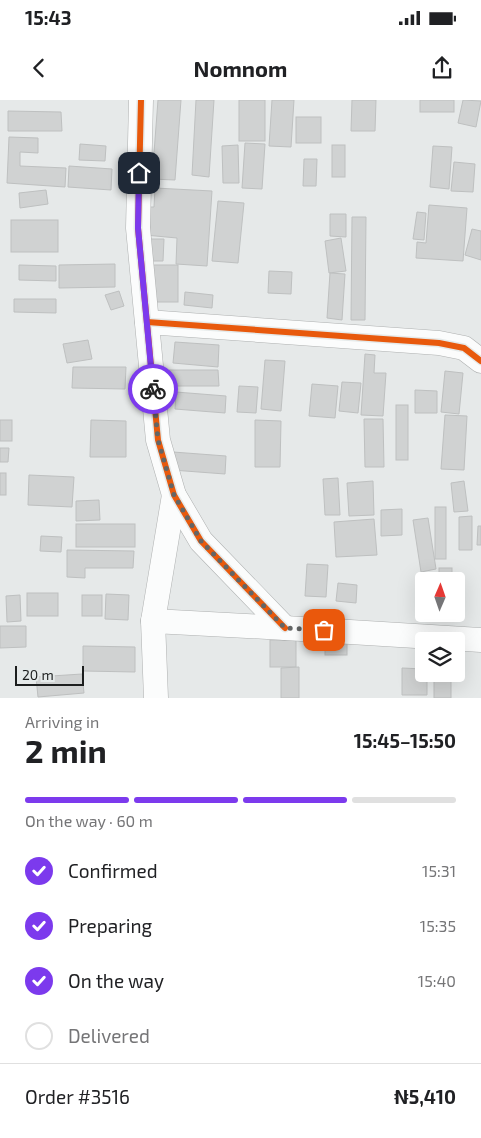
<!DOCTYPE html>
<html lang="en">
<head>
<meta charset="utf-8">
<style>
  :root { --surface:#fff; --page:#f6f6f6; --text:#202124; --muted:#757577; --line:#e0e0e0; --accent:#7c3aed }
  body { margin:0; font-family:"Exo 2",sans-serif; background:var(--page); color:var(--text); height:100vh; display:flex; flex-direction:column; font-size:19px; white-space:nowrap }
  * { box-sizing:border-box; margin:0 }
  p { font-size:16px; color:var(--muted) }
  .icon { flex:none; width:28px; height:28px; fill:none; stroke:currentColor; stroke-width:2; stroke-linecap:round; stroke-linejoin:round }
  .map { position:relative; height:598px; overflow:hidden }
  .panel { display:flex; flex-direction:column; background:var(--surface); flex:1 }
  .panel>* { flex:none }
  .needle { width:32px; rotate:2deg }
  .buttons { position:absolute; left:415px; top:472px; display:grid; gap:10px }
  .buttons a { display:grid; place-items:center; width:50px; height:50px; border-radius:5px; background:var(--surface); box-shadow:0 5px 20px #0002; font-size:25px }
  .scale { position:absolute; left:15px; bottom:12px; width:69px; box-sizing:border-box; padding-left:5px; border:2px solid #1c1e1e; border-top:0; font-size:14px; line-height:18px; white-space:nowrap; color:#1c1e1e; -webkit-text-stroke:4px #e5eaea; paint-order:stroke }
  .pin { position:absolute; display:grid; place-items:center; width:42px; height:42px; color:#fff; margin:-21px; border-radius:10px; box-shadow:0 2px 8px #0006 }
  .courier { position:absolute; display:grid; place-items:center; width:50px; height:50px; margin:-25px; border:4px solid #7c3aed; border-radius:50%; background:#fff; color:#222; box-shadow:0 1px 6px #0007 }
  .summary em { font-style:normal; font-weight:700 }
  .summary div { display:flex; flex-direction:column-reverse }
  .summary { display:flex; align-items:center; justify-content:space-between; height:85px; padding:0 25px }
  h1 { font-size:32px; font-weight:700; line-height:38px }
  .bar { display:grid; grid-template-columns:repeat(4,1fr); gap:8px 5px; align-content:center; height:60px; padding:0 25px }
  .bar i { height:6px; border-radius:4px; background:var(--line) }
  .bar .active { background:var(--accent) }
  .bar p { grid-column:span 4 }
  .line { display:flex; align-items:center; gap:12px; padding:0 25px; border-top:1px solid var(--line) }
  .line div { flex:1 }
  ol { padding:0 25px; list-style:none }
  li { display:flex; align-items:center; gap:15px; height:55px }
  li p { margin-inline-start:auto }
  li .icon { padding:5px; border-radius:50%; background:var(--accent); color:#fff; stroke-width:4 }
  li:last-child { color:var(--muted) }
  li i { width:28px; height:28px; border:2px solid var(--line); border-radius:50% }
  .status { display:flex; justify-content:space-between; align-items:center; height:35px; padding:0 25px; background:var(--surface); direction:ltr }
  .status svg { height:14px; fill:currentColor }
  header { display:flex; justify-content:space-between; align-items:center; height:65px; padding:0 25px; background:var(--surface); font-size:22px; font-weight:700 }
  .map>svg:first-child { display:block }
</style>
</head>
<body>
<div class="status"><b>15:43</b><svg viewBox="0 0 49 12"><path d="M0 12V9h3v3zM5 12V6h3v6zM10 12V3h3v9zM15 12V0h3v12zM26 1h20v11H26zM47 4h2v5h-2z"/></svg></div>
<header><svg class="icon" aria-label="back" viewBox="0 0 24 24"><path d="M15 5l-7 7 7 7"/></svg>Nomnom<svg class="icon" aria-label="share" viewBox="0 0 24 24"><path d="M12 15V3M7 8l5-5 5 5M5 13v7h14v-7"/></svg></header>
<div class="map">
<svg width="481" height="598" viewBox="0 0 481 598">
  <rect width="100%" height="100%" fill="#e6e9e9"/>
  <g fill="#d0d2d2" stroke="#bec0c0">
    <polygon points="158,0 181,0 175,80 152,79"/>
    <polygon points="196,0 214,0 209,77 192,75"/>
    <rect x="239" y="0" width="26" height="41"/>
    <polygon points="272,0 294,0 291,47 269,46"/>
    <polygon points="352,0 376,0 375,31 351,31"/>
    <rect x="420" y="0" width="34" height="12"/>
    <polygon points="463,0 481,1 476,27 458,23"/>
    <polygon points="8,11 61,12 62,31 8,31"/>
    <rect x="296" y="17" width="25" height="26"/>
    <polygon points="9,37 38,38 38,53 20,52 20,66 66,68 65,87 7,83"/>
    <polygon points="245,43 265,44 262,89 242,88"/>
    <polygon points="80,44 106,46 105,61 79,60"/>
    <polygon points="238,45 239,83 223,83 222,46"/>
    <rect x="332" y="45" width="13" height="32"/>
    <polygon points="433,46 452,47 449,89 430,87"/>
    <polygon points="304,59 317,59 316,86 303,86"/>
    <polygon points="454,62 475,64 473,92 451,91"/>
    <polygon points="69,66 112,69 111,90 68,87"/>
    <polygon points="155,88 212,91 207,166 176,164 177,138 145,135 146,107 154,107"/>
    <polygon points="46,90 48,104 20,108 19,93"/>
    <polygon points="218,101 244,103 238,163 212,161"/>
    <polygon points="429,105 467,108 463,161 416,158 417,142 426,143"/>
    <polygon points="417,112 426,113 424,140 413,139"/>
    <polygon points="330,114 346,114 346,137 330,136"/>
    <polygon points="352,117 366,117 365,220 351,220"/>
    <rect x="11" y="120" width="47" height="32"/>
    <polygon points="472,129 481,131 481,160 465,155"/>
    <polygon points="341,138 346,171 329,173 325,141"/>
    <polygon points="149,139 164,139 163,161 149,161"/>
    <polygon points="115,164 115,187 59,188 59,165"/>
    <polygon points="19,165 56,166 56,181 19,180"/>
    <rect x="150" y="165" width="28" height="37"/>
    <polygon points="269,171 292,172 291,194 268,193"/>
    <polygon points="330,173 345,174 342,220 327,218"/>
    <polygon points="119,191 124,206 111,210 105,195"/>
    <polygon points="185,192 213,195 212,208 184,205"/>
    <polygon points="14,199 56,199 56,213 14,212"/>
    <polygon points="88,240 92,259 67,263 63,244"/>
    <polygon points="175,242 219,245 218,267 173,263"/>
    <polygon points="365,254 375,255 374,273 386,273 383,316 361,315"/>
    <polygon points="265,260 285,261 281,311 261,309"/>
    <polygon points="73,267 126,267 125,289 72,288"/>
    <polygon points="169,270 218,270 219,286 169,286"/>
    <polygon points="445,271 463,273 459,314 441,312"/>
    <polygon points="342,282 361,283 358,313 339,311"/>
    <polygon points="312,284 338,286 335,318 309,316"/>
    <polygon points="239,286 258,287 256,313 237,312"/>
    <polygon points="415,290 437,291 437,313 415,313"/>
    <polygon points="176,292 226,296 225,313 175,309"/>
    <rect x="396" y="305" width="12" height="55"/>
    <polygon points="445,315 467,316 464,370 441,369"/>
    <polygon points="364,319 383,319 384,367 365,367"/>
    <rect x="0" y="320" width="12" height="21"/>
    <polygon points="91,320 126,321 126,357 90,357"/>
    <polygon points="255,320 281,321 280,367 255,367"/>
    <polygon points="0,348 9,348 8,362 0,362"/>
    <polygon points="173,352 226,356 225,374 172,370"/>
    <rect x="0" y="373" width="6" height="22"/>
    <polygon points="29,375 74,377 72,407 28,405"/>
    <polygon points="338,378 340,415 325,415 323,379"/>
    <polygon points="373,381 374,415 349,416 347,383"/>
    <polygon points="464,381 468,411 454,412 451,383"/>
    <polygon points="99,400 100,420 76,421 76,401"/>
    <rect x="435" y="407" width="11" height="52"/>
    <polygon points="402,409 402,435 381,436 381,410"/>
    <polygon points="472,416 472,450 459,450 459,417"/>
    <polygon points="428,418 436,469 421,472 413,420"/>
    <polygon points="374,419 377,455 336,457 334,422"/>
    <rect x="76" y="424" width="59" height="23"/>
    <polygon points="478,426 481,426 481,445 477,445"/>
    <polygon points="41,436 62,437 61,452 40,451"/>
    <polygon points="67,450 134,451 133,468 85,468 85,478 67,477"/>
    <polygon points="307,464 328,465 326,497 305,496"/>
    <rect x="439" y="468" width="13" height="13"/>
    <polygon points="338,483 357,485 356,503 336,501"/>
    <rect x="27" y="493" width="31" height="23"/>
    <polygon points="106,494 129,495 128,520 105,519"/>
    <polygon points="20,495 21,521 7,522 6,496"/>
    <rect x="82" y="495" width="20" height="21"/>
    <polygon points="0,526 26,526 26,547 0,548"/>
    <rect x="270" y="540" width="26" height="27"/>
    <rect x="325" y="540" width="22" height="15"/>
    <polygon points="83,546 135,547 135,572 83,571"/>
    <polygon points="299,567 299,598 281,598 281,568"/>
    <polygon points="402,568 424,569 424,574 427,574 427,595 402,595"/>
    <polygon points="82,574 84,593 38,597 36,577"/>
    <rect x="434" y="574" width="17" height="24"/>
  </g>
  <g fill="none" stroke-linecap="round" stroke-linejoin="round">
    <g stroke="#aeb0b0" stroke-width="25">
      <g id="street">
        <polyline points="141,0 138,128 158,340 174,395 201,441 285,528"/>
        <polyline points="147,222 439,243 464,248 481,261"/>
        <polyline points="153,521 285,528 481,540"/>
        <polyline points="156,598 153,521 174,395"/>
      </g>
    </g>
    <use href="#street" stroke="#fbfcfc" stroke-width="24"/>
    <g stroke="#e5eaea" stroke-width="9">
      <g id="cycleway">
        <polyline points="141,0 138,128 158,340 174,395 201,441 285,528"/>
        <polyline points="147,222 439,243 464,248 481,261"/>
      </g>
    </g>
    <use href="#cycleway" stroke="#e8590c" stroke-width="6"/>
  </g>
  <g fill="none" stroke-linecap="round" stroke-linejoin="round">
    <polyline stroke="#636565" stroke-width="5" stroke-dasharray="0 9" points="153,289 158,340 174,395 201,441 285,528 324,530"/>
    <polyline stroke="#7c3aed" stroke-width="6" points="139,73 138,128 153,289"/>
  </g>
</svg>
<div class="buttons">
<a><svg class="needle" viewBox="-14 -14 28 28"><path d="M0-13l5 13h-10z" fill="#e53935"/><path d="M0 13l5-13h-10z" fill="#757577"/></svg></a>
<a><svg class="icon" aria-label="layers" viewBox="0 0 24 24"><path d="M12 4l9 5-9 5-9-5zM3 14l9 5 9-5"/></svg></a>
</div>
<div class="scale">20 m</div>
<div class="pin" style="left:324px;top:530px;background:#ea580c"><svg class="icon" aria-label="bag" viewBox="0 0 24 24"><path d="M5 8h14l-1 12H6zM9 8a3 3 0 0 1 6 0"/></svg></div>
<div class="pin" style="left:139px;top:73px;background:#1f2937"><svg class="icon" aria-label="home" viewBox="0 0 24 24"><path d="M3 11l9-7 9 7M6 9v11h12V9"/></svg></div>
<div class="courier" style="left:153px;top:289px"><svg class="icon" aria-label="bike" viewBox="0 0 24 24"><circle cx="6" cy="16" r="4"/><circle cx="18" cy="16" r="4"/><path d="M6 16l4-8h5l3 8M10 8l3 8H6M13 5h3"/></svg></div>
</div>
<section class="panel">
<div class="summary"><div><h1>2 min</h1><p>Arriving in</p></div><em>15:45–15:50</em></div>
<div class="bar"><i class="active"></i><i class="active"></i><i class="active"></i><i></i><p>On the way · 60 m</p></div>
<ol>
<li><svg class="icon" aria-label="check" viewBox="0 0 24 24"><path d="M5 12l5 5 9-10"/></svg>Confirmed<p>15:31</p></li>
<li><svg class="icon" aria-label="check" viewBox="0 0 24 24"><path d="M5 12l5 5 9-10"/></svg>Preparing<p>15:35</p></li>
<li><svg class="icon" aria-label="check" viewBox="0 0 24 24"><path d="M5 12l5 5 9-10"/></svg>On the way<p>15:40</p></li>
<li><i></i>Delivered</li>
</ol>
<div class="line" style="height:65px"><div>Order #3516</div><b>₦5,410</b></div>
</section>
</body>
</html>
